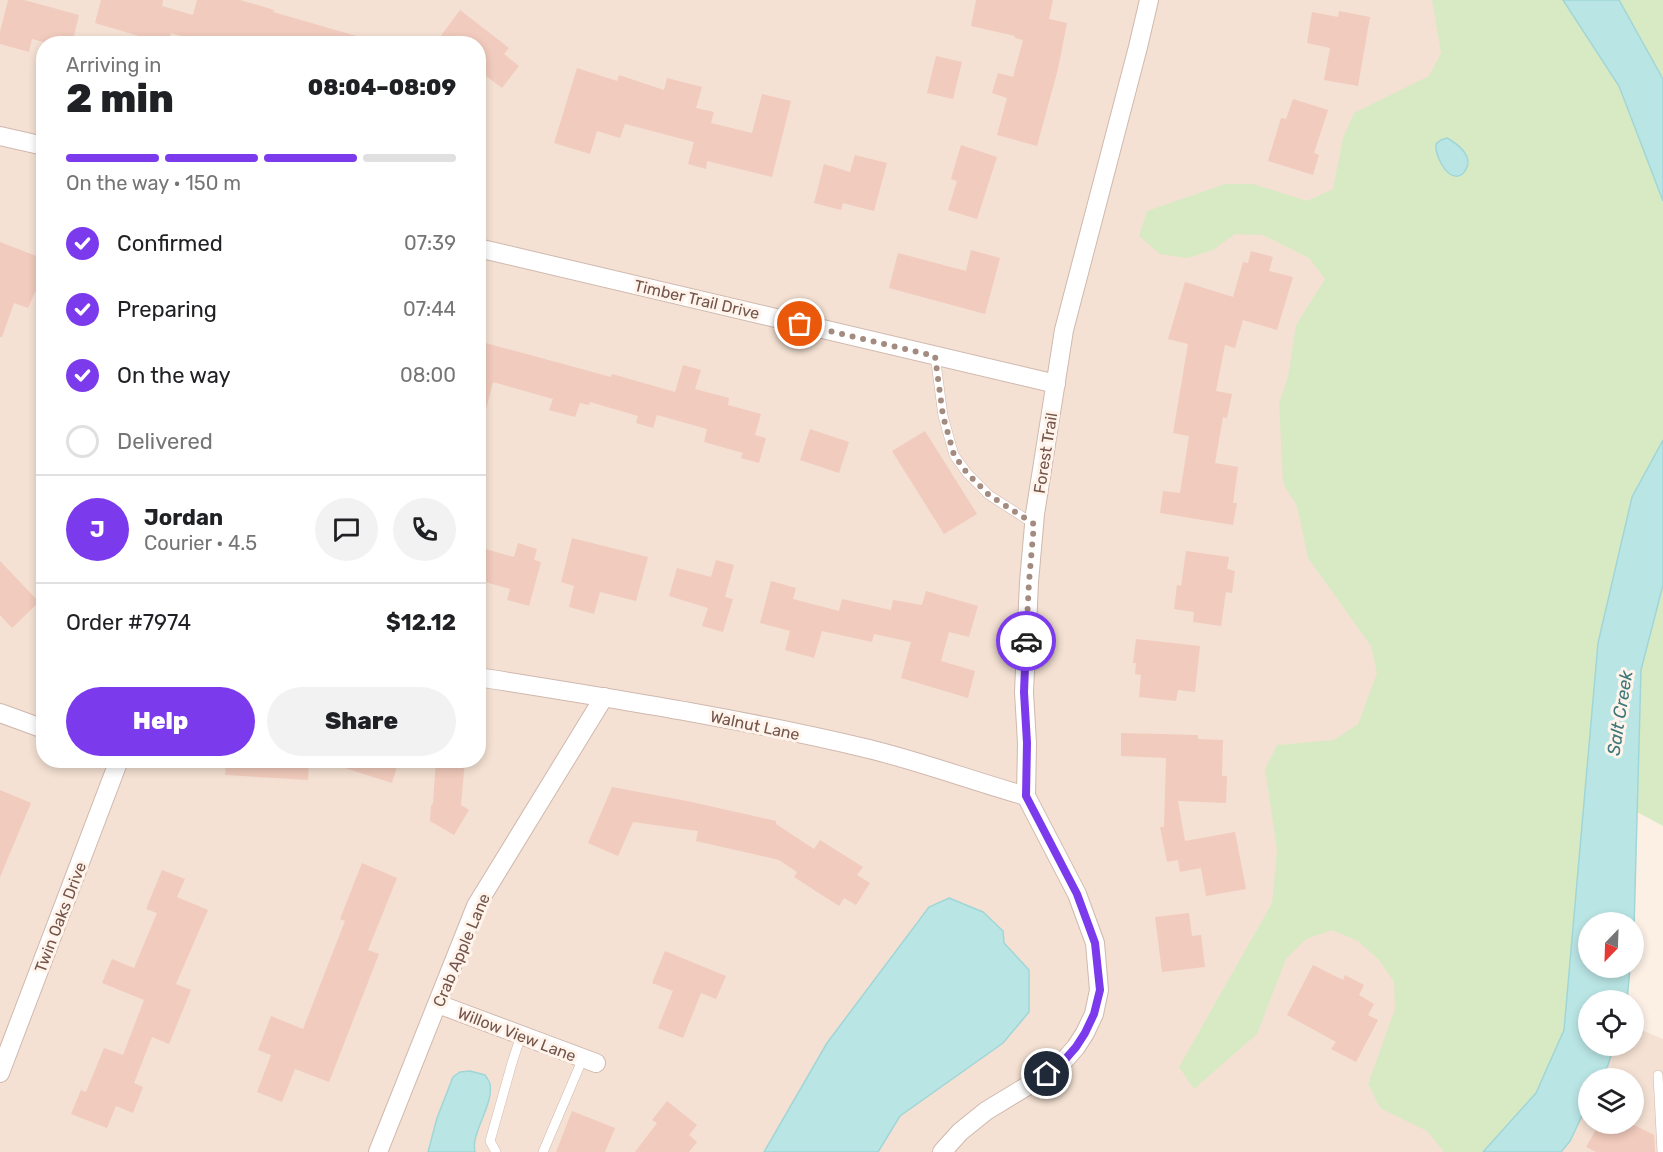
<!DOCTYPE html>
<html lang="en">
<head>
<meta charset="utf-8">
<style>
  :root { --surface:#fff; --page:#f2f2f2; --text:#202124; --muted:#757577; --line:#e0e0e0; --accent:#7c3aed }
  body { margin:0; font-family:Rubik,sans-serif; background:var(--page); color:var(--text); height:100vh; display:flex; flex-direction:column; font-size:22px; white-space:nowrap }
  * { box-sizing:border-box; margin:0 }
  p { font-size:20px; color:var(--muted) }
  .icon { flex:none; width:33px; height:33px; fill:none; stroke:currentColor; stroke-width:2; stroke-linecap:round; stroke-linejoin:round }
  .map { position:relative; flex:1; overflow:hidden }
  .side { position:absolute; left:36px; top:36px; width:450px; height:732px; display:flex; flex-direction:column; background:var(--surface); border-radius:24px; box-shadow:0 3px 9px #0003 }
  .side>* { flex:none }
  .needle { width:39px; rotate:203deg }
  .fabs { position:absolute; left:1578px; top:912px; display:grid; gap:12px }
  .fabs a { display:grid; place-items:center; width:66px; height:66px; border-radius:50%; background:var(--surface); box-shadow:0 3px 9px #0003; font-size:30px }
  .pin { position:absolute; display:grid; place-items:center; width:51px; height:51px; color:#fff; margin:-26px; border:3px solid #fff; border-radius:50%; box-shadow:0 2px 6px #0007 }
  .courier { position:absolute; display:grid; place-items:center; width:60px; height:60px; margin:-30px; border:4px solid #7c3aed; border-radius:50%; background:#fff; color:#222; box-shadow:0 2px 8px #0007 }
  .summary em { font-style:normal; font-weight:800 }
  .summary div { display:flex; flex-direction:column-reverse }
  .summary { display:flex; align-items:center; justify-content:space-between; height:102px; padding:0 30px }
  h1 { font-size:39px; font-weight:800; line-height:45px }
  .bar { display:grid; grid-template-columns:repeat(4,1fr); gap:9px 6px; align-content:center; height:72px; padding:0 30px }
  .bar i { height:8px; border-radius:4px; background:var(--line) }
  .bar .current { background:var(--accent) }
  .bar p { grid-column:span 4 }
  .line { display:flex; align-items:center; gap:15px; padding:0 30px; border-top:2px solid var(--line) }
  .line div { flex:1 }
  .round { display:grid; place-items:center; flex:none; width:63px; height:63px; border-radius:32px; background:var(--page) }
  ol { padding:0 30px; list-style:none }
  li { display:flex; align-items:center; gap:18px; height:66px }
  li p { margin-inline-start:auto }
  li .icon { padding:6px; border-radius:50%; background:var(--accent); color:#fff; stroke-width:4 }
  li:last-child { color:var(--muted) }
  li i { width:33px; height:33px; border:3px solid var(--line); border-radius:50% }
  .action { display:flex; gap:12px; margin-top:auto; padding:12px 30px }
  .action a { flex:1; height:69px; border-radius:36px; background:var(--accent); color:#fff; font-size:24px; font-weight:800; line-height:69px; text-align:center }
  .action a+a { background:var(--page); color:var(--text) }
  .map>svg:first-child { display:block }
</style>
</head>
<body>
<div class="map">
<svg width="1663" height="1152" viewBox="0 0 1663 1152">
  <rect width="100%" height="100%" fill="#fcf0e5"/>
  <g fill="#f4e1d3" fill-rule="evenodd">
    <path d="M0,0H1563L1663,201V440L1632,497L1483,1152H0ZM44,44H478V760H44Z"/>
    <polygon points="1634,1027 1663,1039 1663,1152 1561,1152 1570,1141 1588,1103 1588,1124 1634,1124 1634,1078 1601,1078 1608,1065 1614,1046 1634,1046"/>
  </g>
  <g fill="#d8eac3">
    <polygon points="1432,0 1563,0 1619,86 1663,201 1663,440 1632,497 1598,643 1564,1030 1536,1093 1483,1152 1444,1152 1427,1131 1380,1108 1368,1084 1395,1009 1394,982 1379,960 1358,941 1332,930 1306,939 1286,959 1257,1034 1194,1089 1179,1067 1272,903 1277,850 1265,769 1277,745 1334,740 1358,724 1377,673 1371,646 1308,558 1297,506 1283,483 1279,403 1288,377 1296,325 1325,279 1309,258 1263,235 1235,234 1213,250 1187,258 1160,254 1139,236 1147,211 1225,184 1253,184 1307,201 1333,189 1343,138 1354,113 1429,76 1441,53"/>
    <polygon points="1619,0 1663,0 1663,79"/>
    <polygon points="1663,585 1663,826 1637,812 1641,670"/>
  </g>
  <g fill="#bae5e5" stroke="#a0d6d7" stroke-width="1.5">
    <polygon points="1563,0 1619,0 1663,79 1663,201 1619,86"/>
    <path d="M1447,138C1458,144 1475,157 1465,171C1464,173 1460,176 1458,176C1445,178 1435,154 1436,144L1441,140Z"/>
    <polygon points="1663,440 1663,585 1641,670 1634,928 1634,922 1588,922 1588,968 1630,968 1627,1000 1588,1000 1588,1046 1614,1046 1608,1065 1601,1078 1588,1078 1588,1103 1570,1141 1561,1152 1483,1152 1536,1093 1564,1030 1598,643 1632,497"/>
    <polygon points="949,898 983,912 1003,931 1004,943 1029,970 1029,1012 1003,1043 900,1116 878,1152 764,1152 827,1043 929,907"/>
    <path d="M470,1071L485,1075C486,1076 490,1083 490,1084C494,1105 470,1134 475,1152H428L437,1118L453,1077L460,1072Z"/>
  </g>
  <g fill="#f1cbbd">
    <polygon points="8,0 24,0 79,15 72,44 51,44 32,39 29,52 0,44 0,32"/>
    <polygon points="101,0 163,0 162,6 193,15 197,0 240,0 274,10 273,12 367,39 366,44 209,44 171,33 168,44 166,44 95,23"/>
    <polygon points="976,0 1053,0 1049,19 1067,23 1058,69 1037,146 997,135 1007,98 992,93 998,73 1013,77 1023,40 1015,38 1015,36 971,26"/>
    <polygon points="460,10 509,48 504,54 519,66 502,88 478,70 478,44 435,44"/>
    <polygon points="1339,11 1370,17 1358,86 1324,80 1330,48 1307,43 1312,12 1338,17"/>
    <polygon points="936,56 962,62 953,99 927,93"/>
    <polygon points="577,68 617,81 619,75 664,90 667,78 702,87 696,108 714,112 711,123 752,133 762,94 791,101 772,177 707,161 706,169 688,164 694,142 625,124 620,138 597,131 590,154 554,143"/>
    <polygon points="1293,99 1328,110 1314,153 1319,155 1313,175 1268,161 1281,118 1286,119"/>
    <polygon points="961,145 997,157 977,219 948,210 957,181 951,179"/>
    <polygon points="855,155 887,163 874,211 843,203 841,210 814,203 824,164 850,172"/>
    <polygon points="0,242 44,259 44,295 35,292 28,308 14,303 2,337 0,337"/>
    <polygon points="971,250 1000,258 985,314 889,288 898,253 966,271"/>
    <polygon points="1251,251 1273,257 1269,271 1293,277 1277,330 1243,320 1235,348 1225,345 1216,391 1232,394 1227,418 1223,417 1215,463 1238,467 1233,503 1237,503 1233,525 1160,513 1163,491 1180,493 1189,436 1173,433 1188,344 1168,339 1185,282 1233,297 1243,262 1248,263"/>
    <polygon points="478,341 611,377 612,374 675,392 683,365 701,370 695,389 729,398 728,405 761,414 755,435 766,438 759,463 741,458 743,453 704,442 707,429 657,415 653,428 636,423 638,416 590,402 589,405 580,403 575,417 549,410 553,399 493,382 484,417 478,417"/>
    <polygon points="810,429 849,442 839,473 800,460"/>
    <polygon points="925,431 977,514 944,534 892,451"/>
    <polygon points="572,538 648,557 636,601 600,592 594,614 569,607 574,586 561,582"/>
    <polygon points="518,543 537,549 534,560 541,562 529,606 507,600 510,589 478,580 478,559 482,548 514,557"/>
    <polygon points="1186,551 1229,557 1227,569 1235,571 1232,593 1226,592 1221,626 1193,622 1194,612 1174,609 1177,585 1181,586"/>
    <polygon points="716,560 734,565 725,597 733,599 723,632 702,626 708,608 669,596 677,568 711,577"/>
    <polygon points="0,561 39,602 12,628 0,615"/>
    <polygon points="771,581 796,588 793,599 839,611 842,599 891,610 893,600 922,605 926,591 978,606 969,637 949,632 941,661 975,671 968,698 901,678 911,642 874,634 872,642 822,631 814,658 785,650 790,631 760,623"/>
    <polygon points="1136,639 1200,646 1195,692 1178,690 1176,701 1139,697 1141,675 1135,674 1136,663 1133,663"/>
    <polygon points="1121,733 1198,735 1198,739 1223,740 1222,776 1227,776 1226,803 1178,801 1185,841 1235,832 1246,889 1206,896 1201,868 1180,872 1178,860 1167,862 1160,827 1164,827 1166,758 1121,756"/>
    <polygon points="226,760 309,760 308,780 225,775"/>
    <polygon points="332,760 399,760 392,783 332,764"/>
    <polygon points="436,760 465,760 461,805 469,810 454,835 430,821 431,806 433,803"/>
    <polygon points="612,787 687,801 776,821 776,824 814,849 820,840 863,867 857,875 870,883 856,905 844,898 839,906 794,877 797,872 779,860 696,841 698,831 633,822 618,856 588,843"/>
    <polygon points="0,790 31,803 0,877"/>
    <polygon points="362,863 397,878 368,950 379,954 329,1082 295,1069 282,1102 257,1092 271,1055 258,1050 271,1016 303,1029 345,921 340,919"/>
    <polygon points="162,870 185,879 177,897 208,910 176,984 191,990 169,1044 152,1037 134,1083 143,1087 133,1113 116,1106 107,1128 71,1114 81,1090 86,1092 104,1048 123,1055 144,1000 102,983 112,959 134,968 157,913 146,909"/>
    <polygon points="1189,913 1192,936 1201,935 1205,967 1162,972 1155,917"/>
    <polygon points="665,951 726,976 716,999 701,993 683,1038 658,1028 673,991 652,983"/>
    <polygon points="1313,965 1343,980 1345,975 1364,985 1359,995 1374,1004 1368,1015 1378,1020 1356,1062 1331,1049 1336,1042 1287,1015"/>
    <polygon points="667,1101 697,1125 689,1135 697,1142 689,1152 635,1152 657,1123 652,1120"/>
    <polygon points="572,1111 615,1128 605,1152 556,1152"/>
    <polygon points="1599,1124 1632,1124 1654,1135 1655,1152 1596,1152 1586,1147"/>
  </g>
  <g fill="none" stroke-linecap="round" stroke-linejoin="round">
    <g stroke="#d0b8ae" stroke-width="10">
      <g id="service">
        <polyline points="935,355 943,416 954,455 967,473 989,495 1034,524"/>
        <polyline points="1658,1075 1662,1152"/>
        <polyline points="496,1152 490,1141 512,1063 521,1035"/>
        <polyline points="543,1152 583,1058"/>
      </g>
    </g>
    <g stroke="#d0b8ae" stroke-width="20">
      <g id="minor">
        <polyline points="0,136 44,146"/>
        <polyline points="478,248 1056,384"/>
        <path d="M478,677C609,698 740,718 869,749C922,762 973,781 1026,796"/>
        <polyline points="0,713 44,729"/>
        <polyline points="438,1004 596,1063"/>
        <polyline points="0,1073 119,760"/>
        <polyline points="378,1152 476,906 604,697"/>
        <polyline points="942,1152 960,1132 986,1111 1047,1074 1062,1063 1076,1047 1085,1033 1094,1014 1099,990 1095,943 1077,894 1026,796 1027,743 1024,692 1029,582 1035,514 1064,330 1138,47 1149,0"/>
      </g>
    </g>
    <use href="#service" stroke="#fff" stroke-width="9"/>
    <use href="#minor" stroke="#fff" stroke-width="18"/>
  </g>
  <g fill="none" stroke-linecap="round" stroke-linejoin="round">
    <polyline stroke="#a48b80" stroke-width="6" stroke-dasharray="0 10.8" points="800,324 935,356 943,416 954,455 967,473 989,495 1034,524 1029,582 1026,641"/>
    <polyline stroke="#7c3aed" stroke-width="8" points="1026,641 1024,692 1027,743 1026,796 1077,894 1095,943 1100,990 1094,1014 1085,1033 1076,1047 1062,1063 1047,1074"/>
  </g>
  <g text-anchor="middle" stroke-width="6" stroke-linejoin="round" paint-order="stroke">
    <g font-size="16" fill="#75544a" stroke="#fff4eb">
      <text transform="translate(697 299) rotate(13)" y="6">Timber Trail Drive</text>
      <text transform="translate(1045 453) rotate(-81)" y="6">Forest Trail</text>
      <text transform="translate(755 725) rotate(12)" y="6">Walnut Lane</text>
      <text transform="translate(60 917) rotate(-69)" y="6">Twin Oaks Drive</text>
      <text transform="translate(461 950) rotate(-67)" y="6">Crab Apple Lane</text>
      <text transform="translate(517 1034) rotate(21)" y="6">Willow View Lane</text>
    </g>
    <g font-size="18" font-style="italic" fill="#3e787a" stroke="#fff4eb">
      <text transform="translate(1620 713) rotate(-81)" y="6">Salt Creek</text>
    </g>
  </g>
</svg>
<div class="fabs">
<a><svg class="needle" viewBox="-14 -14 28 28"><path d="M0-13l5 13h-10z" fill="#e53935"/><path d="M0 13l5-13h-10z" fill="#757577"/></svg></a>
<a><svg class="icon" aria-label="locate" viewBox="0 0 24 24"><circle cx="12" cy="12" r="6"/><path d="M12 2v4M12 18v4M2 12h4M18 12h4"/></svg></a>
<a><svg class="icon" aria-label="layers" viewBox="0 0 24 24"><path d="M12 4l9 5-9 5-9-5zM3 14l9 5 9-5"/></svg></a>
</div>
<div class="pin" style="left:800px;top:324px;background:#ea580c"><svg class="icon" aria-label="bag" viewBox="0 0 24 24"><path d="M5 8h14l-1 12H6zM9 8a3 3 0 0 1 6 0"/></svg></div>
<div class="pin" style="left:1047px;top:1074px;background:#1f2937"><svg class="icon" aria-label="home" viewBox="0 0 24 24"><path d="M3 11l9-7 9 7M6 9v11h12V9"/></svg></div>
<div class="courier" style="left:1026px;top:641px"><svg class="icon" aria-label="car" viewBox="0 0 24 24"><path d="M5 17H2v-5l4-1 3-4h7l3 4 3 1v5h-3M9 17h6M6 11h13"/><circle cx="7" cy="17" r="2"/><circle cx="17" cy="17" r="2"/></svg></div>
<section class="side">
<div class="summary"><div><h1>2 min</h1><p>Arriving in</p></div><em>08:04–08:09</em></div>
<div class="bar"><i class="current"></i><i class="current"></i><i class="current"></i><i></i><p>On the way · 150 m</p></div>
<ol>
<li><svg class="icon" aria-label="check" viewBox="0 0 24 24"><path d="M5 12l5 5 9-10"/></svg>Confirmed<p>07:39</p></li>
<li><svg class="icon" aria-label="check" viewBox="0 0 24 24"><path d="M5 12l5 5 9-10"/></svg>Preparing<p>07:44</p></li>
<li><svg class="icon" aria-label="check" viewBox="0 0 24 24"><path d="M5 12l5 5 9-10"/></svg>On the way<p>08:00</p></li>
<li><i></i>Delivered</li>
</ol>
<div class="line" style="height:108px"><b class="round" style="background:var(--accent);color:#fff">J</b><div><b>Jordan</b><p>Courier · 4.5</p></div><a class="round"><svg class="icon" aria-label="chat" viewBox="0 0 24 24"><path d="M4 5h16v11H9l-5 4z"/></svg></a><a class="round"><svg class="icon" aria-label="phone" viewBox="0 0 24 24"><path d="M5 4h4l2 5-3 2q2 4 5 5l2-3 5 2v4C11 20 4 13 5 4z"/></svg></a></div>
<div class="line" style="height:78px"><div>Order #7974</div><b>$12.12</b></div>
<div class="action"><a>Help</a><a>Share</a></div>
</section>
</div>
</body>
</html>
